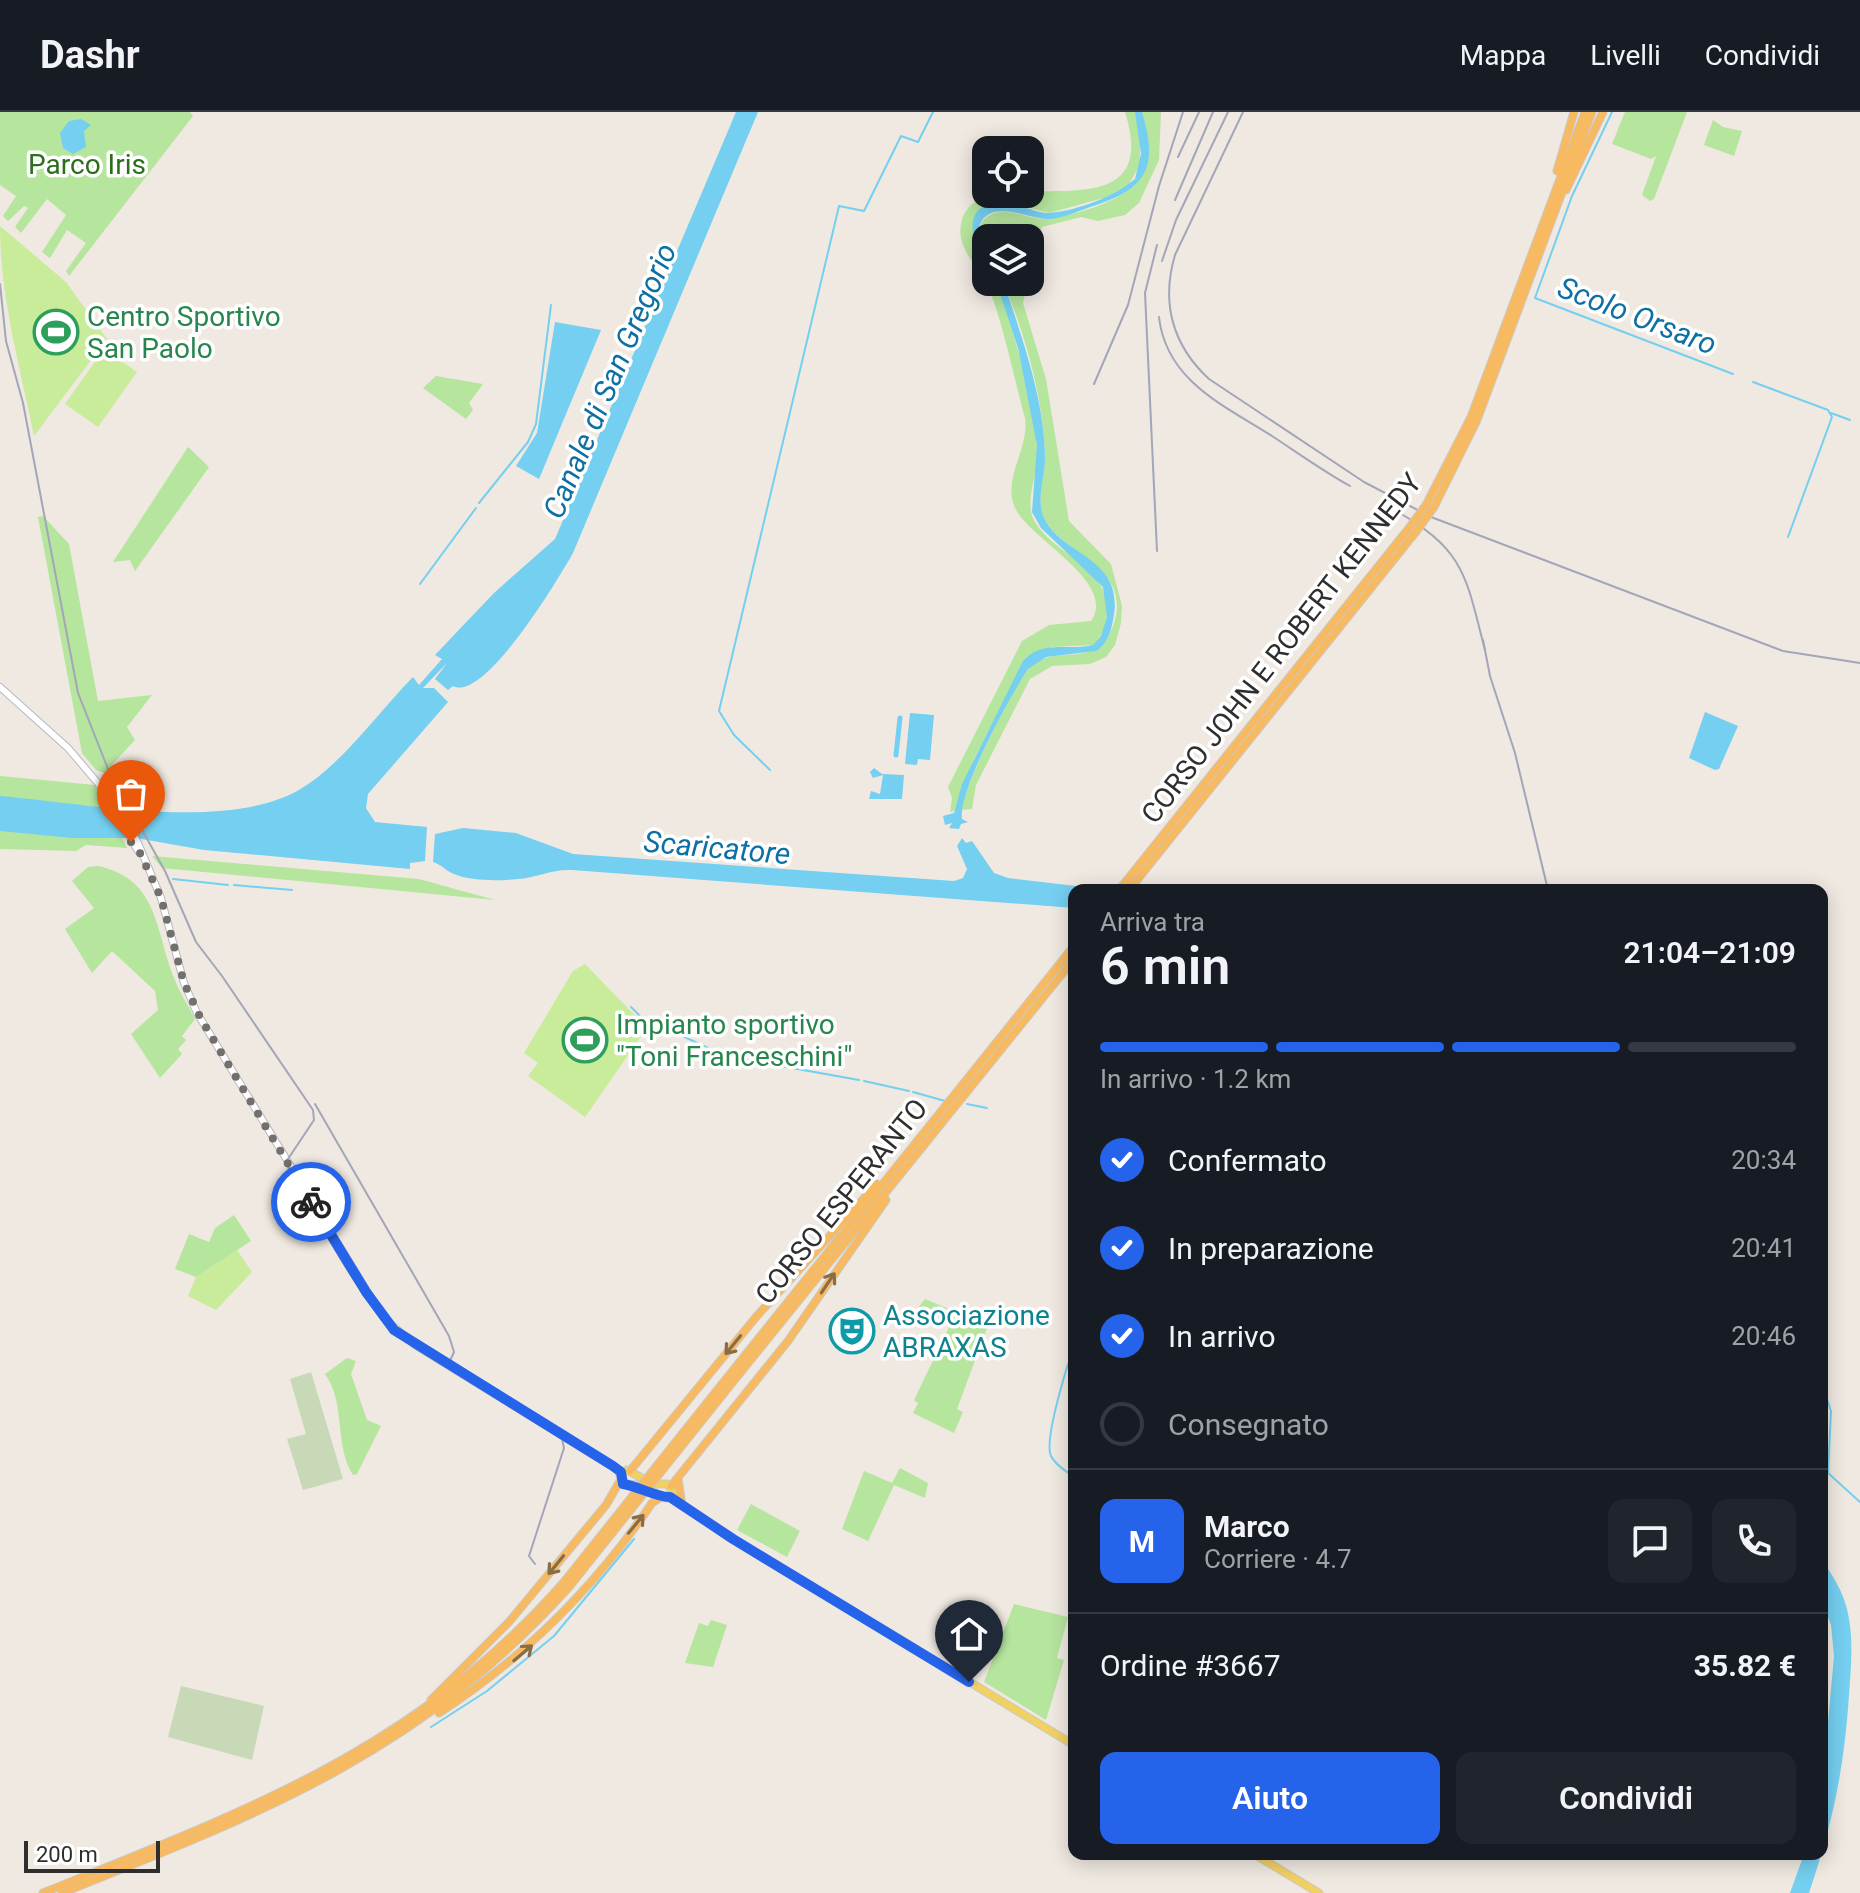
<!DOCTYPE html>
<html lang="it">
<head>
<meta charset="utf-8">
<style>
  :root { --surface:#171b24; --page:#20242c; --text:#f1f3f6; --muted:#9ea1a6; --line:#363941; --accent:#2563eb }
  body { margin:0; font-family:Roboto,sans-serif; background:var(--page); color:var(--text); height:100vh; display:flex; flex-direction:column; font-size:30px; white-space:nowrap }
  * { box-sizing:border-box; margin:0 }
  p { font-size:26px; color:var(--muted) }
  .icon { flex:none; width:44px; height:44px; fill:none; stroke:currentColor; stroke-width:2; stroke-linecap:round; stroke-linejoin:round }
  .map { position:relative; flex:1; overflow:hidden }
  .drawer { position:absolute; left:1068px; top:772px; width:760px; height:976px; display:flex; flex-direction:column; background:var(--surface); border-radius:16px; box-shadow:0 4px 20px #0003 }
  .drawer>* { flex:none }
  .fabs { position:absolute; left:972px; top:24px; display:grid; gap:16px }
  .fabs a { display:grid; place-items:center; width:72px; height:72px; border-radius:16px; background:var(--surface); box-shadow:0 4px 20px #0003; font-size:40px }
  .scale { position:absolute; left:24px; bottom:20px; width:136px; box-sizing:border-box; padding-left:8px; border:4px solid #2e2e2e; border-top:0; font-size:22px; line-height:28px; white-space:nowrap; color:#2e2e2e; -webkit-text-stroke:6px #fff; paint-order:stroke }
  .pin { position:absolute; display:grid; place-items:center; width:68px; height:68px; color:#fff; margin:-82px -34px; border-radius:50% 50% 50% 0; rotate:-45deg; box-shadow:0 0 8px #0007 }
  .pin .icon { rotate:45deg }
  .courier { position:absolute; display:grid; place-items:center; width:80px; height:80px; margin:-40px; border:6px solid #2563eb; border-radius:50%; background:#fff; color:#222; box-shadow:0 2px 10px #0007 }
  .head em { font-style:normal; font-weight:600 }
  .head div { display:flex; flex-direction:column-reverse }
  .head { display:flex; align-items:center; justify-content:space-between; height:136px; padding:0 32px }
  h1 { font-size:52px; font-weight:600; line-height:60px }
  .bar { display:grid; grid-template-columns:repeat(4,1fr); gap:12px 8px; align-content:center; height:96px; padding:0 32px }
  .bar i { height:10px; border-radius:6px; background:var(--line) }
  .bar .current { background:var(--accent) }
  .bar p { grid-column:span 4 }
  .line { display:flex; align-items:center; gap:20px; padding:0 32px; border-top:2px solid var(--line) }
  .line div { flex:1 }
  .round { display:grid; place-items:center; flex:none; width:84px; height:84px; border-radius:16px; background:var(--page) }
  ol { padding:0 32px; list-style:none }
  li { display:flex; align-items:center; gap:24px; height:88px }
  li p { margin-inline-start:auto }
  li .icon { padding:8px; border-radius:50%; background:var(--accent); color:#fff; stroke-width:4 }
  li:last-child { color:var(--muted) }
  li i { width:44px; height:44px; border:4px solid var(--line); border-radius:50% }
  .button { display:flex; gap:16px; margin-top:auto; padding:16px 32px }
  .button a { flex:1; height:92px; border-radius:16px; background:var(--accent); color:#fff; font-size:32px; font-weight:600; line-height:92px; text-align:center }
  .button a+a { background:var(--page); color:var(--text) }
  header { display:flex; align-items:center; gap:48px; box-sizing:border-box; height:112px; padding:0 40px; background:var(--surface); border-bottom:2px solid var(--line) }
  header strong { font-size:38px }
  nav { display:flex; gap:44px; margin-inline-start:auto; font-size:28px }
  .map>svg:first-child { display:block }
</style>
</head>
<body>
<header>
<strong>Dashr</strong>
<nav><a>Mappa</a><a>Livelli</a><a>Condividi</a></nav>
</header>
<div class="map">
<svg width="1860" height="1781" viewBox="0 0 1860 1781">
  <rect width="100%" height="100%" fill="#efe9e1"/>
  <g fill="#b6e59e">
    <polygon points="0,0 190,0 193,4 69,164 66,159 86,131 67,118 50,146 42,140 66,103 47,87 21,121 15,115 28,96 24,94 8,109 3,104 16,84 0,73"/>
    <path d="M1125,0H1135L1140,19V53L1129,72L1107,85L1049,101L1014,92L978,101L975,135L986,153V170H996L1001,182C1014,224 1040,305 1037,348C1036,366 1025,391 1034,408C1053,444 1109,452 1107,500C1107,512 1102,525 1093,533L1052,535L1026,545L973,649L954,699L950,700L952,686L948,675L1022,529L1049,513L1091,509C1117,472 1037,431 1018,401C998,371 1030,338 1025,306C1014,267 1004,214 989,177C980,155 956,138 961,112C974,36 1168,137 1125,0Z"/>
    <path d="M1142,0H1161L1159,48L1139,91L1125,103L1098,109L1081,105L1042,115L1030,162V126H986V140L979,115C994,86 1024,108 1046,107C1073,104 1133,87 1144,61C1152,44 1147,17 1142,0Z"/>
    <polygon points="1625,0 1687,0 1654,87 1650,89 1642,83 1656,44 1651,47 1612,32"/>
    <polygon points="1713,8 1723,15 1742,19 1734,44 1704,33"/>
    <path d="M1003,170H1028L1023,191L1046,267L1069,409L1111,452L1122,494L1121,511L1115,533L1106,545L1090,552L1052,554L1030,567L976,673L972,697L961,698C965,674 1015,566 1033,552C1056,535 1094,553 1109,523C1144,453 1054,442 1042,401C1037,382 1046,360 1045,341C1043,285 1025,221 1003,170Z"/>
    <polygon points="436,264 483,272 469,291 473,298 466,307 423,276"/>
    <polygon points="188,335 209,355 135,459 130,448 113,450"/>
    <polygon points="43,404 69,432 98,589 152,583 127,615 135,628 104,661 96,658 82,641 38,405"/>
    <polygon points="0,664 95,673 127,736 86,733 76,739 0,737"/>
    <polygon points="152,744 419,767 495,788 162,756"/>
    <path d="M98,754C160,767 155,821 175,868C180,882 189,894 195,907L182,924L186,928L178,937L182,942L160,966L131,922L158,898L155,879L112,839L92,861L65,817L94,796L72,769L88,755Z"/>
    <polygon points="234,1103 251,1129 196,1165 175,1157 189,1122 209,1130 215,1116"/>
    <polygon points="925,1187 985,1212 987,1216 957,1297 963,1300 954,1321 913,1301 918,1291 914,1288 951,1211 918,1196"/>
    <path d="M347,1246L356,1249L351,1262L367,1308L381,1314L357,1362L353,1363C334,1334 346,1290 325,1262Z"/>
    <polygon points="900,1356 928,1371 925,1386 894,1373 868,1429 842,1417 864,1359 892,1371"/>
    <polygon points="751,1392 800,1419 787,1445 737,1418"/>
    <polygon points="1014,1492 1068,1505 1057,1546 1064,1548 1046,1608 984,1570"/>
    <polygon points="711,1508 727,1513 713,1555 685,1551 699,1511 708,1514"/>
  </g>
  <g fill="#c8d9b8">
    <polygon points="311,1260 343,1367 303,1378 287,1327 306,1322 290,1267"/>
    <polygon points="181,1574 264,1594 252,1648 168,1625"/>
  </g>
  <g fill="#c9ec9a">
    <path d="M0,114L66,170L107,227L34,324C20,254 0,186 0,114Z"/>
    <polygon points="104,237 137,260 98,315 65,292"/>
    <polygon points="585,852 647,916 585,1005 528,964 538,951 524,941 573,859"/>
    <polygon points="237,1138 252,1160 216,1198 188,1184 196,1165"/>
  </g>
  <g fill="#75cff0">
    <path d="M736,0H758L573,441C559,466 484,591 453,574L448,578L435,567L447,551L423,576H434L448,590L368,682L366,696L375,710L427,715L425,749L410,751V757L204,738L136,726H72L0,719V684C84,691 224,720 299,678C342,653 380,598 413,565L419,573L442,547L435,543L494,481L555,427Z"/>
    <path d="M1135,0H1142C1160,59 1144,78 1090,95C1077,100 1063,106 1049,107C1030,108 992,86 980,112C974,125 986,140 986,153C968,123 961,85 1012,92C1024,94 1036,101 1048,101C1077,99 1113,85 1135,67L1141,42Z"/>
    <polygon points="81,7 91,13 84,19 86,35 73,42 63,36 60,21 69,9"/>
    <path d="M996,170H1003L1007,180C1024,232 1045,291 1045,347C1045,366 1035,390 1045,408C1065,445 1126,446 1113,508C1111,520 1107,532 1096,539L1046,545L1028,557C1011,582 957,681 962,707L968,710L961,712L959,717L949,716L952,711L945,713L943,704L954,701L962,672L1023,549C1042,527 1070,539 1093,533L1101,524L1107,505L1103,475L1041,416L1032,400L1037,333L1018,236Z"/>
    <polygon points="555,210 601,218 539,367 516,354 537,321"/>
    <polygon points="1705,600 1738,614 1719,657 1715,658 1689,646"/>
    <polygon points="910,601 934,603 930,648 918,647 917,653 905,652"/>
    <polygon points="874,656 882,662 904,663 902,687 869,687 871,679 880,682 883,663 873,666 870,660"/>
    <path d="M463,716L516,721L573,742L954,769L963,766L967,757L957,734L962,726L966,731L972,729L994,761L1008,766L1110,778H1074V796L572,758C552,757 536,766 517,767C499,769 470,769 454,762C446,759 442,753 433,750L435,722Z"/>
    <path d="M1822,1448C1833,1464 1842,1478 1847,1497C1854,1525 1851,1554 1849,1583C1844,1657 1833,1710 1809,1781H1790L1804,1742H1822V1676L1834,1544L1831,1513L1822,1490Z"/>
  </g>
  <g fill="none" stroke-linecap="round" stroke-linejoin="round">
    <g stroke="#75cff0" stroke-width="2">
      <polyline points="1612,0 1572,84 1535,186 1733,262"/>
      <polyline points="1753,270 1828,298 1832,305 1788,425"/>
      <polyline points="1831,301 1850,308"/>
      <polyline points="479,391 528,330 536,312 551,193"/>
      <polyline points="420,472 476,396"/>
      <polyline points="770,658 734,623 719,599 839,94 864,99 901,24 918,30 933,0"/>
      <polyline points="173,767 228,773"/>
      <polyline points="234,773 292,778"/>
      <polyline points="631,895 653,917 674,920 725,944 859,968"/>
      <polyline points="864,969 909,979"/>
      <polyline points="913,980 945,989"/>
      <polyline points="967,992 987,996"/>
      <path d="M1068,1252C1063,1269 1044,1329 1051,1344C1055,1353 1066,1359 1074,1365"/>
      <polyline points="1822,1273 1831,1299 1828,1361 1860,1390"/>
      <polyline points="431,1615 487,1579 554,1524 634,1427"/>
    </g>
    <polyline stroke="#75cff0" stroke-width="5" points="896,643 900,606"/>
    <g stroke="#b4b7c1" stroke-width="8">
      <g id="secondary">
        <polyline points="0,575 68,636 114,690 138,731 161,786 184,871 197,901 383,1205 415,1233 621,1360"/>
        <polyline points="108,686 138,739"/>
      </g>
    </g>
    <g stroke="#c9c9c9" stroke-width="9">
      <g id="primary">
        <polygon points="627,1358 653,1372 668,1372 673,1381 666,1386 639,1373 623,1372 620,1363"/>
        <polyline points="670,1385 733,1427 1074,1633"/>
        <polyline points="1254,1742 1319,1781"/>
      </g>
    </g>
    <g stroke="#c9c9c9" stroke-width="9">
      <g id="trunk">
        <polyline points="1557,59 1574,0"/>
        <polyline points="1566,78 1603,0"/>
        <polyline points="1426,393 1471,305 1585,0"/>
        <polyline points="1434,395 1477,308 1592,0"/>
        <polyline points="1119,778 1409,416"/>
        <polyline points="1129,778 1415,421"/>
        <polyline points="718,1277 1074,834"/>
        <polyline points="724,1281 1074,847"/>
        <polyline points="630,1359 756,1205 877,1072"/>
        <polyline points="678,1366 682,1394"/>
        <polyline points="671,1374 788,1229 886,1088"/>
        <polyline points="431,1588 509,1510 606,1393 620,1369"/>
        <path d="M439,1601C525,1545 594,1477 652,1391L661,1385"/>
        <path d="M43,1781C245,1699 415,1639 564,1470"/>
        <path d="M62,1781C262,1701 421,1640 569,1475"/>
      </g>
    </g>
    <use href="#secondary" stroke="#fff" stroke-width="6"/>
    <use href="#primary" stroke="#f2d163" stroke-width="7"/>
    <use href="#trunk" stroke="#f8ba60" stroke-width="7"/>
    <g stroke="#a3a6b8" stroke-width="2">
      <path d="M0,172L6,229L23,291L78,581L108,657L165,759L196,830L222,864L313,998L314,1008L286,1050C322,1113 356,1190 414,1234L562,1327L564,1336L529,1444L535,1452"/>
      <polyline points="315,992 449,1224 454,1240 449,1251 460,1260"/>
    </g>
    <g stroke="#a3a6b8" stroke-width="2">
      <path d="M1243,0L1175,143C1161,190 1172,233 1209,267L1364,370L1431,405L1783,539L1860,551"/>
      <polyline points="1178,45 1199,0"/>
      <polyline points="1175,88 1213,0"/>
      <polyline points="1157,133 1145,181 1157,439"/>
      <polyline points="1162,149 1176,108 1228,0"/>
      <path d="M1159,205C1166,269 1225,294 1272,324C1298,341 1323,359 1350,374"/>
      <polyline points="1094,272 1128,193 1159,74 1183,0"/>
      <path d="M1396,399C1466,438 1466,466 1485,538"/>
      <polyline points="1483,528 1490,564 1515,641 1548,778"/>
    </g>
    <g stroke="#c9c9c9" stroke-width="9" stroke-linecap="butt">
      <g id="trunk-bridge">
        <polyline points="1409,416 1426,393"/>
        <polyline points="1415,421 1434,395"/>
        <polyline points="564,1470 718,1277"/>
        <polyline points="569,1475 724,1281"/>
      </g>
    </g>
    <use href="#trunk-bridge" stroke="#f8ba60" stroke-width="7"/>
  </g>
  <defs><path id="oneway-shaft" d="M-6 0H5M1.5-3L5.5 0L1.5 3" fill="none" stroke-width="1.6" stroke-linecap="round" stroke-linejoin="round" transform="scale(2)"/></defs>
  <g stroke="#896d44">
    <use href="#oneway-shaft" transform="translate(828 1171) rotate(-56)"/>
    <use href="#oneway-shaft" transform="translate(733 1233) rotate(129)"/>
    <use href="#oneway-shaft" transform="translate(636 1412) rotate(-51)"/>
    <use href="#oneway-shaft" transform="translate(556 1453) rotate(129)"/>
    <use href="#oneway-shaft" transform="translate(523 1541) rotate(-40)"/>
  </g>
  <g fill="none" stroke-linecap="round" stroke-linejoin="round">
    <polyline stroke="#726f6d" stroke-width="8" stroke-dasharray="0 14.4" points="131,730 140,741 161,786 184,871 201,907 311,1090"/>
    <path stroke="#2563eb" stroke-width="10" d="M311,1090L366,1180L394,1218L613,1354L621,1360L623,1372C638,1374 658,1386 670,1385L733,1427L969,1570"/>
  </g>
  <defs>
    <g id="stadium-ring" transform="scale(2.3)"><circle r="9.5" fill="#fff" stroke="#2e9e5b" stroke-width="1.5"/><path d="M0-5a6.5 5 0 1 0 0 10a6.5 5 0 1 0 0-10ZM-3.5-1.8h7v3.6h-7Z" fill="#2e9e5b"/></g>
    <g id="theatre-ring" transform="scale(2.3)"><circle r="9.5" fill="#fff" stroke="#0f9aa8" stroke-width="1.5"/><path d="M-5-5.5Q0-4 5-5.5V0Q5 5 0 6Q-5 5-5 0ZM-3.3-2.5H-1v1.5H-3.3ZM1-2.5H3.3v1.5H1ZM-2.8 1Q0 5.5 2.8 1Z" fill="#0f9aa8"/></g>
  </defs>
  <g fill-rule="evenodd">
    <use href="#stadium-ring" x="56" y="220"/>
    <use href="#stadium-ring" x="585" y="928"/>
    <use href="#theatre-ring" x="852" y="1219"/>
  </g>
  <g text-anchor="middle" stroke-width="7" stroke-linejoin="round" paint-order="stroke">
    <g font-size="28" fill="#2c6e1b" stroke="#fff">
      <text x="87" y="62">Parco Iris</text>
    </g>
    <g font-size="28" fill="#27864d" stroke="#fff" text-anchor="start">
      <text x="87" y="214">Centro Sportivo<tspan x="87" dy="32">San Paolo</tspan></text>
      <text x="616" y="922">Impianto sportivo<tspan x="616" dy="32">"Toni Franceschini"</tspan></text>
    </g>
    <g font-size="28" fill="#2e2e2e" stroke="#fff">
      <text transform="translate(1281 536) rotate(-52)" y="10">CORSO JOHN E ROBERT KENNEDY</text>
      <text transform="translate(841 1089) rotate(-51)" y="10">CORSO ESPERANTO</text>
    </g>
    <g font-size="28" fill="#0d838f" stroke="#fff" text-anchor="start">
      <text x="883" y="1213">Associazione<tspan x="883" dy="32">ABRAXAS</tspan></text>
    </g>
    <g font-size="30" font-style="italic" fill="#0d6fa3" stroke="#fff">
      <text transform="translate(1637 204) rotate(21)" y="10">Scolo Orsaro</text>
      <text transform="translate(610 269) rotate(-67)" y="10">Canale di San Gregorio</text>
      <text transform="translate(717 736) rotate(5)" y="10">Scaricatore</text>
    </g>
  </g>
</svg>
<div class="fabs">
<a><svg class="icon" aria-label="locate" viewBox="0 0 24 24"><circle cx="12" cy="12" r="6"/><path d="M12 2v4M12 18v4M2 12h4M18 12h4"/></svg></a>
<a><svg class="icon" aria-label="layers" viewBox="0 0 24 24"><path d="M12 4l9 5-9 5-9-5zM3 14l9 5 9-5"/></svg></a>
</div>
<div class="scale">200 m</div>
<div class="pin" style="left:131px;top:730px;background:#ea580c"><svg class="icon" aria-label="bag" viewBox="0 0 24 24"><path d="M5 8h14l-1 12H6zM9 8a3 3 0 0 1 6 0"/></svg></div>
<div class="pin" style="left:969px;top:1570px;background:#1f2937"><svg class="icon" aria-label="home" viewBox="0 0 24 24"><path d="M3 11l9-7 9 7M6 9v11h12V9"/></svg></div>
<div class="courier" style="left:311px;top:1090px"><svg class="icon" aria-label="bike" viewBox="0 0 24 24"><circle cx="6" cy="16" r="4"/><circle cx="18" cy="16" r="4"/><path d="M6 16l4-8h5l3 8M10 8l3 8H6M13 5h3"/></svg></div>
<section class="drawer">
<div class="head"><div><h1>6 min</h1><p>Arriva tra</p></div><em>21:04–21:09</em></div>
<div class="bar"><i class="current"></i><i class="current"></i><i class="current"></i><i></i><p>In arrivo · 1.2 km</p></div>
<ol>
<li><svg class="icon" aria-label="check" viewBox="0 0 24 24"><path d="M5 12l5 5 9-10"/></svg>Confermato<p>20:34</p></li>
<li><svg class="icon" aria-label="check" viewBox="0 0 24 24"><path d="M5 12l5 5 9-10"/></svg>In preparazione<p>20:41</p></li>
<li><svg class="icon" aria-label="check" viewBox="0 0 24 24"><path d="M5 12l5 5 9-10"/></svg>In arrivo<p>20:46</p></li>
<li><i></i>Consegnato</li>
</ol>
<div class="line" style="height:144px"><b class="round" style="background:var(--accent);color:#fff">M</b><div><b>Marco</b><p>Corriere · 4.7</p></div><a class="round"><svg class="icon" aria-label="chat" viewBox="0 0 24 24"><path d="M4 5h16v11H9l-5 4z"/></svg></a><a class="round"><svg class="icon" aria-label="phone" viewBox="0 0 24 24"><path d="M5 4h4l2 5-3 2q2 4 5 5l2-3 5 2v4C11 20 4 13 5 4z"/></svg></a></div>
<div class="line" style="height:104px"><div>Ordine #3667</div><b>35.82 €</b></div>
<div class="button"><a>Aiuto</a><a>Condividi</a></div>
</section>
</div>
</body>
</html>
